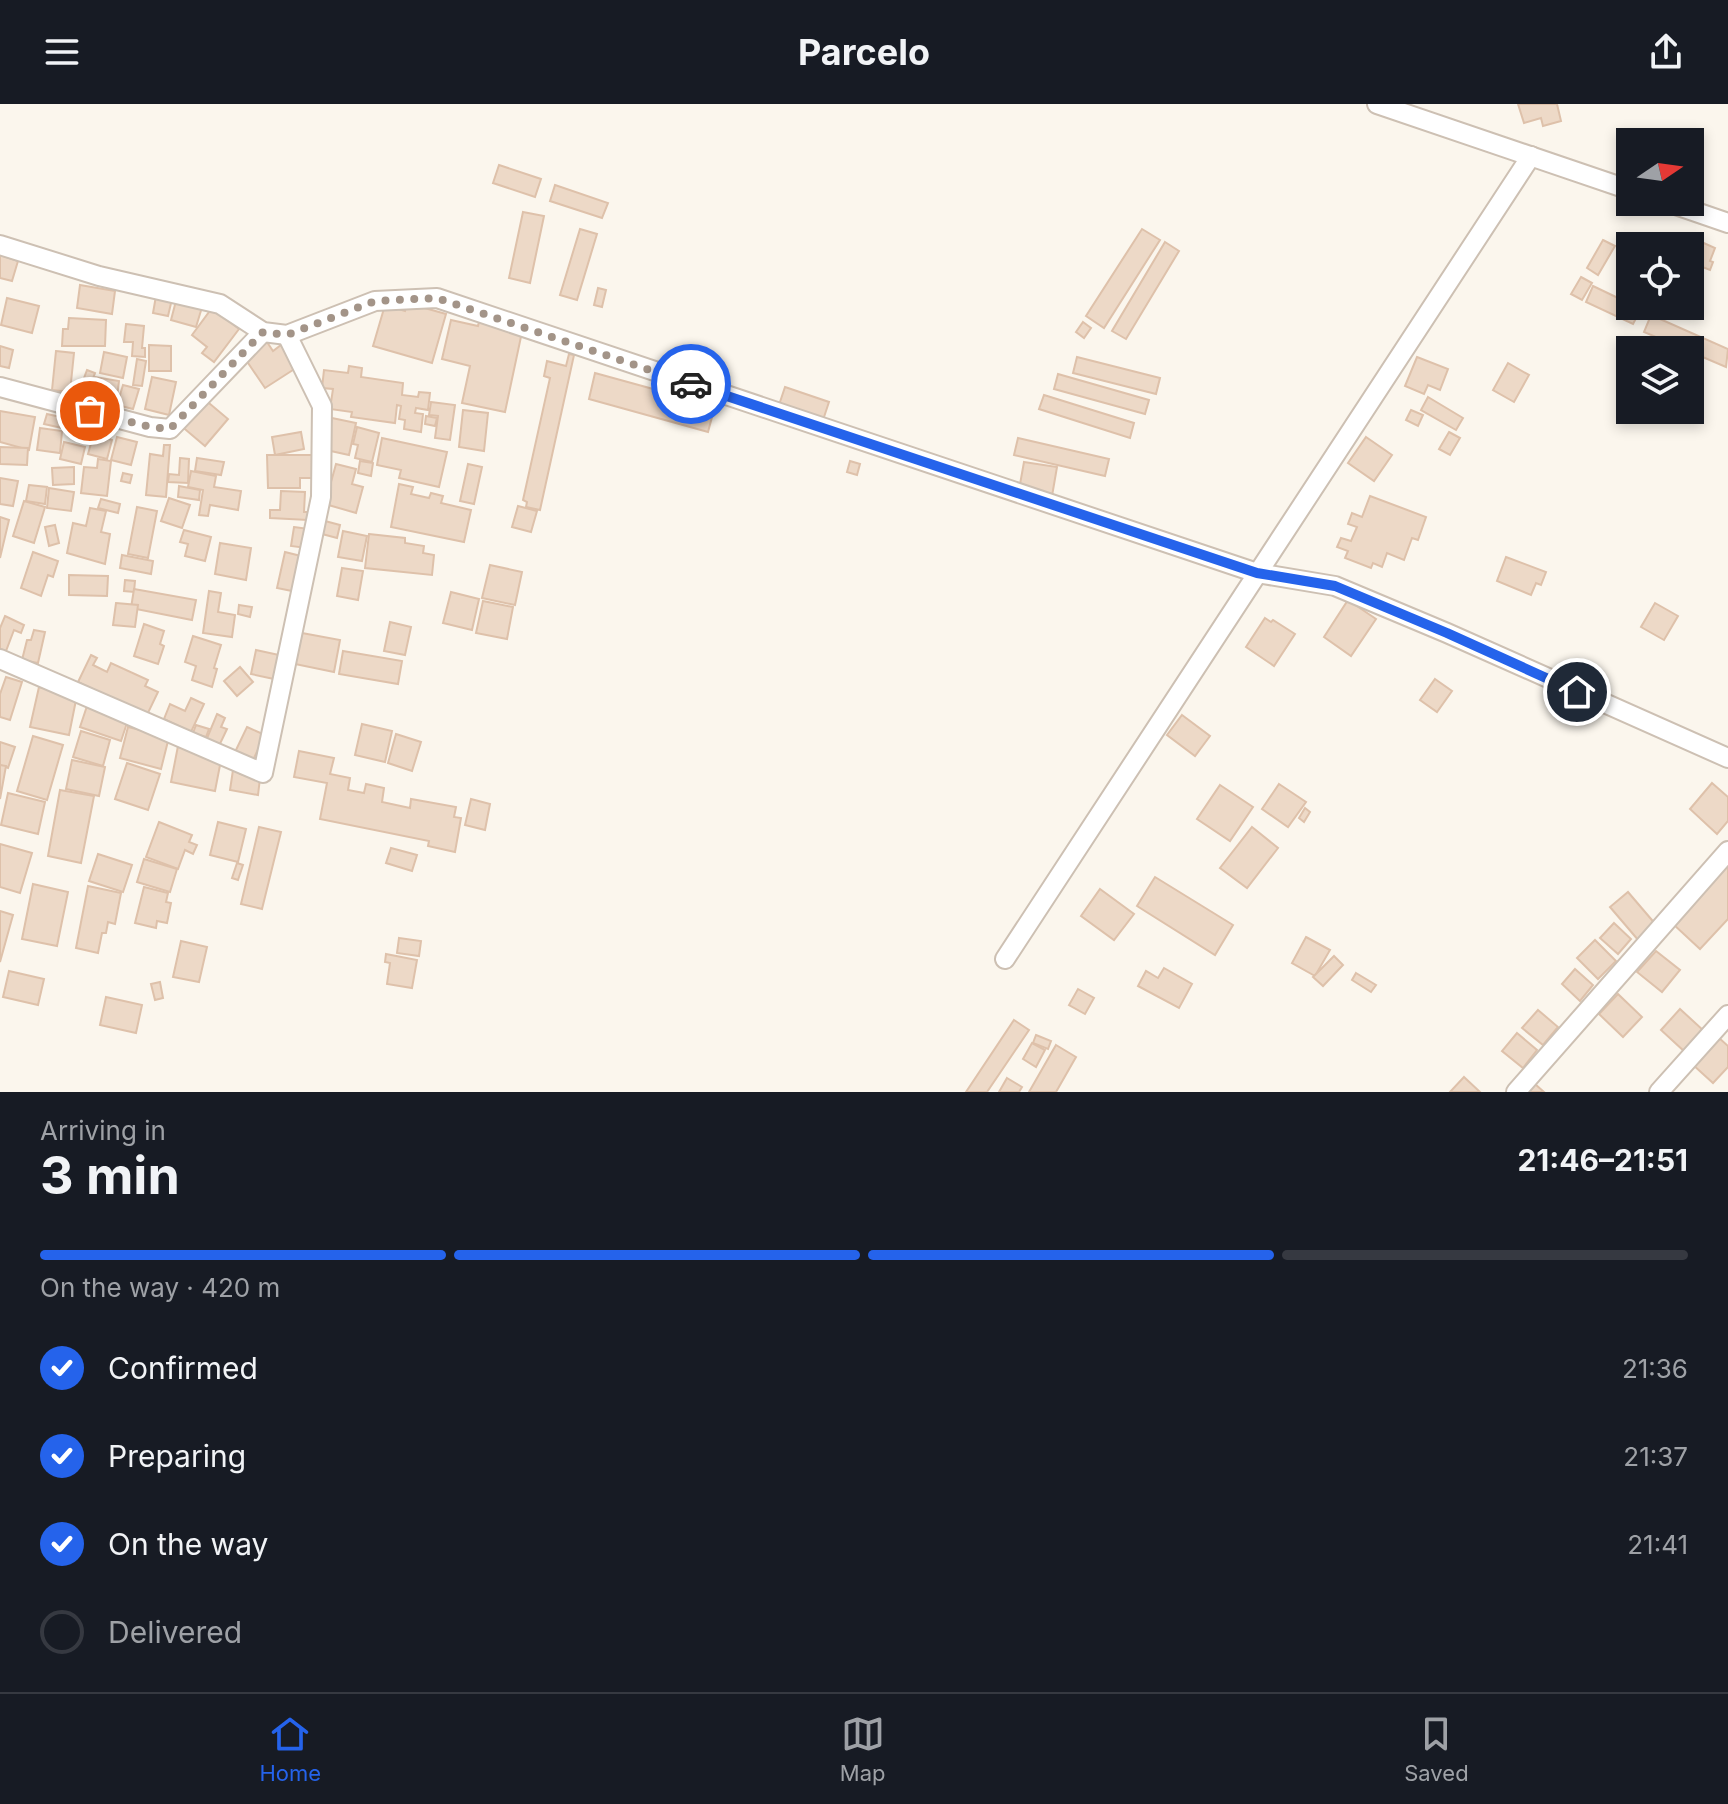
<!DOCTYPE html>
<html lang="en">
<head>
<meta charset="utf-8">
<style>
  :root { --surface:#171b24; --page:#20242c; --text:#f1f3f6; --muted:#9ea1a6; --line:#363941; --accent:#2563eb }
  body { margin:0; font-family:Inter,sans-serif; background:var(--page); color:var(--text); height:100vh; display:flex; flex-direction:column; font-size:30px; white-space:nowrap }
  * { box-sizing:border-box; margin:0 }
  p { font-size:26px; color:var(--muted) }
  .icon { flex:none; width:44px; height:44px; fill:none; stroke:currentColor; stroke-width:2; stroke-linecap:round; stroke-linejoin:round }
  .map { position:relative; height:988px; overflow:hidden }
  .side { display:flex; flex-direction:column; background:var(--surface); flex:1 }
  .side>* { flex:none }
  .needle { width:52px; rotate:77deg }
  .buttons { position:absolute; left:1616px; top:24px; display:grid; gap:16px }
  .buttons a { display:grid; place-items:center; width:88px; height:88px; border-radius:0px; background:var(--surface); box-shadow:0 4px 12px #0003; font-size:40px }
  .pin { position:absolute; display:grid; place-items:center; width:68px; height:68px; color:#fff; margin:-34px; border:4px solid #fff; border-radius:50%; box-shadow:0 2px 8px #0007 }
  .courier { position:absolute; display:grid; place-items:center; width:80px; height:80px; margin:-40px; border:6px solid #2563eb; border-radius:50%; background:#fff; color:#222; box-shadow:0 2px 10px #0007 }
  .head em { font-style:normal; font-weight:700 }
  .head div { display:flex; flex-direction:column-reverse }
  .head { display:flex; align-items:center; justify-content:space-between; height:136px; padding:0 40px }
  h1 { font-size:52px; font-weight:700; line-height:60px }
  .bar { display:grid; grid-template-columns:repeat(4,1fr); gap:12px 8px; align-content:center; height:96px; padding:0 40px }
  .bar i { height:10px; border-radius:6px; background:var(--line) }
  .bar .current { background:var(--accent) }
  .bar p { grid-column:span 4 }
  ol { padding:0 40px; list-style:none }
  li { display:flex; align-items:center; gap:24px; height:88px }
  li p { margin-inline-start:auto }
  li .icon { padding:8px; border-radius:50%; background:var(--accent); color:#fff; stroke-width:4 }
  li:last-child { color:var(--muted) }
  li i { width:44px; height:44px; border:4px solid var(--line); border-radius:50% }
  header { display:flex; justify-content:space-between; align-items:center; height:104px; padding:0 40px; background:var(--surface); font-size:36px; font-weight:700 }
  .dock { display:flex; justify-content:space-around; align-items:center; height:112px; border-top:2px solid var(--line); background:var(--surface); font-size:22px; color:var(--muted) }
  .dock a { display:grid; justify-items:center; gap:4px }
  .dock .current { color:var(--accent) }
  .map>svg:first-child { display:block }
</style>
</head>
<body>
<header><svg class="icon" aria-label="menu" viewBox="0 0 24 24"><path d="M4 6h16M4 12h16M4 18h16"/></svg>Parcelo<svg class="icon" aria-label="share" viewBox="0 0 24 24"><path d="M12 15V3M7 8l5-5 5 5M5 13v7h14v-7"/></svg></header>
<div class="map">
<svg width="1728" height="988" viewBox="0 0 1728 988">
  <rect width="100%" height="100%" fill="#fbf6ed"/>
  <g fill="#edd9c7" stroke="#dec1aa" stroke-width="2">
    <polygon points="1518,0 1557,0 1561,17 1543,22 1541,14 1524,19"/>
    <polygon points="499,61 541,75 535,93 493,79"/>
    <polygon points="555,81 608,99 602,114 550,97"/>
    <polygon points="523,108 544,112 530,179 509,174"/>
    <polygon points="580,125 597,130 577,196 560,191"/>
    <polygon points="1142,125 1160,136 1104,224 1086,212"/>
    <polygon points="1603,136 1615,142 1598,171 1587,164"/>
    <polygon points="1697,136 1715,144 1710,157 1713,158 1710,166 1700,162 1690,187 1690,143 1693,145"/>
    <polygon points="1165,138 1179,147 1126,235 1112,227"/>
    <polygon points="0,151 18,157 12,177 0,174"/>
    <polygon points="1581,173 1592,179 1582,196 1571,190"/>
    <polygon points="80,181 115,187 112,210 77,204"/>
    <polygon points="1593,182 1641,205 1633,220 1586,198"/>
    <polygon points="598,184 606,186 602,203 594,201"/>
    <polygon points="156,192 172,195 168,212 153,209"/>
    <polygon points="177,193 203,200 196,223 171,216"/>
    <polygon points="7,194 39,202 32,229 1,221"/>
    <polygon points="407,199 446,210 432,259 373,242 385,201 405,207"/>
    <polygon points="212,204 239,225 214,258 202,249 207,243 192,231"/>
    <polygon points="1651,211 1728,245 1726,263 1644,228"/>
    <polygon points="69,214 106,216 105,242 62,242 63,225 68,225"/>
    <polygon points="451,216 478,222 479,218 522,228 505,308 462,299 470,262 442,255"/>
    <polygon points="1083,218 1091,224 1084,234 1076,228"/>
    <polygon points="126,220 144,222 142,244 145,244 145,253 132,252 133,238 124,238"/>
    <polygon points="265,235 273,247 281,241 296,264 265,284 242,250"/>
    <polygon points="149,241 171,242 171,267 149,267"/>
    <polygon points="0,242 13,246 9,264 0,262"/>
    <polygon points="56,247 74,249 70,288 52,286"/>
    <polygon points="104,248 127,253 123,274 100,269"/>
    <polygon points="569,250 574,251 540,406 526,403 527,398 523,396 550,274 544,272 547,257 566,262"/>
    <polygon points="1077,253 1160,274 1156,290 1073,269"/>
    <polygon points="1417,253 1448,265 1440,286 1428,281 1424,290 1405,282"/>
    <polygon points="137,255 146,257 142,282 133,281"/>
    <polygon points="1508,259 1529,271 1514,298 1493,286"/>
    <polygon points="349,262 362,264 361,273 403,279 402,291 418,293 419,288 430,289 428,306 416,304 415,309 423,310 421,328 404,325 405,316 399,315 401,302 397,301 395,319 351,313 352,308 330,305 333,285 322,284 324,266 348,269"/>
    <polygon points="87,266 95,269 86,293 78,290"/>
    <polygon points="595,269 715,302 708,328 589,295"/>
    <polygon points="1058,270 1149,296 1145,310 1054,285"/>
    <polygon points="95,273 119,277 116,301 91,298"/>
    <polygon points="152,273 176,278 169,311 145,305"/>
    <polygon points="123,281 139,285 133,305 117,301"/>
    <polygon points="785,283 829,298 821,322 777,307"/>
    <polygon points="1044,291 1134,319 1130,334 1039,305"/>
    <polygon points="1428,293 1463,314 1456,326 1421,306"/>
    <polygon points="203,294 228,315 205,342 180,321"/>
    <polygon points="431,298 455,301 450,336 435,334 438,312 429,311"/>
    <polygon points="463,306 488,309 484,347 459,343"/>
    <polygon points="1411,306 1423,311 1418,322 1406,316"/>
    <polygon points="0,307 35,313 29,346 0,338"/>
    <polygon points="47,310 65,314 62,324 44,320"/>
    <polygon points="426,312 437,314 435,322 425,320"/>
    <polygon points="332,314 356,319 349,351 326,346"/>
    <polygon points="80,315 99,320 96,331 112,336 107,355 88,350 92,336 75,331"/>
    <polygon points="357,323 379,329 372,358 355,354 358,341 353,340"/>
    <polygon points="40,324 62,327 60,349 37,346"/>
    <polygon points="301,328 304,345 275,351 272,333"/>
    <polygon points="1449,328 1460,334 1450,351 1439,345"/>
    <polygon points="117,333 137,338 131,361 111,356"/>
    <polygon points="1366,333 1392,351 1374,377 1348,359"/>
    <polygon points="382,334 447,348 439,383 399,374 401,366 377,361"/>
    <polygon points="1018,334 1109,355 1105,372 1014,351"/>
    <polygon points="64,338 85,343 81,360 60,355"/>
    <polygon points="164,341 170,341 166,393 146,391 150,350 163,352"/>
    <polygon points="0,343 28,344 27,361 0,360"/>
    <polygon points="267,351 313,351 314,374 300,374 300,384 268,384"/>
    <polygon points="180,354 189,355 188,379 168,378 169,370 179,371"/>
    <polygon points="197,354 224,358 221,371 195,367"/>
    <polygon points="98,355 111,357 107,392 81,389 84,363 97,364"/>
    <polygon points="360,357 373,359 371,372 358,369"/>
    <polygon points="850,357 860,360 857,371 847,368"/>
    <polygon points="1024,358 1057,363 1052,392 1019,386"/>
    <polygon points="336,360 356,365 352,380 363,383 356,409 325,400"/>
    <polygon points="468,360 482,363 474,400 460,397"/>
    <polygon points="74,363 74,380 53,381 52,364"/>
    <polygon points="191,367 216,372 214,383 241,387 238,406 210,401 208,412 199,411 203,386 188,383"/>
    <polygon points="123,369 132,371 130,379 121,377"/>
    <polygon points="0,374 18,377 13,402 0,400"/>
    <polygon points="399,380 413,383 411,390 429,394 431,389 443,392 441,399 471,406 464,438 391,423"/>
    <polygon points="29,381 47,383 45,400 26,397"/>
    <polygon points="179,382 200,386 199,396 178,393"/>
    <polygon points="49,384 74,388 71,407 47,404"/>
    <polygon points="281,387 305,388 304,408 309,408 308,416 270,414 270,406 280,406"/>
    <polygon points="1370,392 1426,413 1418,436 1412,434 1404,456 1387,449 1382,463 1373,459 1371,464 1345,454 1348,447 1337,443 1341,434 1351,437 1357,423 1348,420 1352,409 1362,413"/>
    <polygon points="169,394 190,401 182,424 161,417"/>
    <polygon points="101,395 120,400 118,409 98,404"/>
    <polygon points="24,397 45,403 34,439 13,432"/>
    <polygon points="518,402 537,407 531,428 512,423"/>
    <polygon points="137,403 157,407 148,454 128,450"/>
    <polygon points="90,404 106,407 101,428 110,430 105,460 67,449 73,419 86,422"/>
    <polygon points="0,413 9,416 0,454"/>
    <polygon points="325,417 340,421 337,434 322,430"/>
    <polygon points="55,421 59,439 49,442 45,423"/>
    <polygon points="294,423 309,425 306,444 291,442"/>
    <polygon points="184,426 211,433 205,457 185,452 188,440 180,438"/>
    <polygon points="343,427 367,432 362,457 338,453"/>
    <polygon points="369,430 405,434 405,439 424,442 423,449 434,451 432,471 365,464"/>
    <polygon points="220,439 251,444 246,476 215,470"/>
    <polygon points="33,448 58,457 53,473 48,471 41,492 21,484"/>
    <polygon points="285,448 305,453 297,488 277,484"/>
    <polygon points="122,451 153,457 151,470 120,464"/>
    <polygon points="1506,453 1546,468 1541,481 1536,479 1531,491 1497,477"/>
    <polygon points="490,461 522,468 515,501 482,494"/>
    <polygon points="342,464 363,467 358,496 337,492"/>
    <polygon points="69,471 108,472 107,492 69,491"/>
    <polygon points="125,476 135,477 134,488 124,487"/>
    <polygon points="134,485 196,496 192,516 131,504"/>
    <polygon points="209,487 221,489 218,508 235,511 232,533 203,529"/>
    <polygon points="451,488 479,495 472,526 443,519"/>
    <polygon points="1348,496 1376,515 1351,552 1324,533"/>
    <polygon points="483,497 513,503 507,535 476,529"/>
    <polygon points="116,499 138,501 135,523 113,521"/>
    <polygon points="1655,499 1678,512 1664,536 1641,523"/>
    <polygon points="239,501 252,503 250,513 238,510"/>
    <polygon points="5,512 24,521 21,529 14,526 6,547 0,545 0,524"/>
    <polygon points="1265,514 1271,518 1273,516 1295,530 1274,562 1246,543"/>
    <polygon points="390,518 411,523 405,551 384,547"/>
    <polygon points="144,520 164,527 160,540 164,542 158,560 134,552"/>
    <polygon points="34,526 45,528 38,559 22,556 27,536 31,536"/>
    <polygon points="302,529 340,536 334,568 295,560"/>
    <polygon points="193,532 221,541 214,564 217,565 212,583 192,576 196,562 185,558"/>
    <polygon points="256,546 279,551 274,575 251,570"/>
    <polygon points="343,547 402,557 398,580 339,570"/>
    <polygon points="91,551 97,554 93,561 107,568 111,559 148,576 145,582 158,588 147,611 78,578"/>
    <polygon points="240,563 253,578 237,592 224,577"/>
    <polygon points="6,573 22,578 10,616 0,613 0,590"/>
    <polygon points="1435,575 1452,587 1437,608 1420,596"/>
    <polygon points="39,583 77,591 69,631 30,623"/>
    <polygon points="191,594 204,600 191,628 164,615 170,600 185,607"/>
    <polygon points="88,599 129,613 121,637 80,623"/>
    <polygon points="217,610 225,614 221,623 227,625 218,644 205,639"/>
    <polygon points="1182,611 1210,632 1195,652 1167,631"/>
    <polygon points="362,620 392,627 385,658 355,651"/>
    <polygon points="196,621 209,625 206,633 193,629"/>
    <polygon points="128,623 169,633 161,665 120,654"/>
    <polygon points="247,623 265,631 253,656 235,648"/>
    <polygon points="81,627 110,636 103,662 73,653"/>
    <polygon points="396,630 421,638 412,667 388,659"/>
    <polygon points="33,632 63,641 47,696 17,687"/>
    <polygon points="0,638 15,643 8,664 0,661"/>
    <polygon points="178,642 202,647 201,652 221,656 215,687 171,678"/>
    <polygon points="299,647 334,654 330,670 350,674 348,686 364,689 366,680 384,684 382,698 410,704 411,695 456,703 454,713 461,714 455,748 428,742 429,737 320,715 327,679 294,673"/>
    <polygon points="72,656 105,663 99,692 66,685"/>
    <polygon points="127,659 160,670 148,706 115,695"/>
    <polygon points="0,661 6,662 0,695"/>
    <polygon points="233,666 240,667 240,670 260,674 258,691 230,686"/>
    <polygon points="1712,679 1728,693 1728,717 1717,730 1690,705"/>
    <polygon points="1279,680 1306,698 1288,723 1262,705"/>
    <polygon points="1220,681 1253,703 1230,737 1197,715"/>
    <polygon points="60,686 94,692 81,759 48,752"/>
    <polygon points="8,689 45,698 38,730 1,721"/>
    <polygon points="471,695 490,700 485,726 465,721"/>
    <polygon points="1305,704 1310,708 1304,718 1299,714"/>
    <polygon points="159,718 192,731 189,738 197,741 193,750 185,746 178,765 146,753"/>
    <polygon points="218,718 246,725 238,758 210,751"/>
    <polygon points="259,723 281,728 262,805 241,800"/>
    <polygon points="1252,723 1278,744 1247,784 1220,764"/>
    <polygon points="0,740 32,749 20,789 0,783"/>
    <polygon points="391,744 417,751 412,767 386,759"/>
    <polygon points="98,750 132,761 123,788 89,777"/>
    <polygon points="144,755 177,765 170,788 137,778"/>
    <polygon points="237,759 243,761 238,776 232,774"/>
    <polygon points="1728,760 1728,815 1700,845 1673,820"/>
    <polygon points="1155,773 1233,821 1215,851 1137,802"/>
    <polygon points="33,780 68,788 57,842 22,835"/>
    <polygon points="88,782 121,789 115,820 108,818 106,829 102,829 98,849 76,844"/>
    <polygon points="144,783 168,789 166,798 171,799 167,819 157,817 156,824 135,819"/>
    <polygon points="1100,785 1134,810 1114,836 1081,812"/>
    <polygon points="1628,788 1657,822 1639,837 1610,803"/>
    <polygon points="0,807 13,811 0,858"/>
    <polygon points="1614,819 1631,835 1618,850 1600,834"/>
    <polygon points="1306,833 1330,846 1315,872 1292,859"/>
    <polygon points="399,834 421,837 419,852 397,849"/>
    <polygon points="1595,836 1616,857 1598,875 1577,854"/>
    <polygon points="181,837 207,843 199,878 173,873"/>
    <polygon points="1656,847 1680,866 1662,888 1637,868"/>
    <polygon points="386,850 417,856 412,884 387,880 390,859 385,858"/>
    <polygon points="1334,852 1343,861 1323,882 1313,873"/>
    <polygon points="1164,864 1192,880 1179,904 1138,882 1146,867 1158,874"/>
    <polygon points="1575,865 1593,881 1580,897 1562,880"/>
    <polygon points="9,867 44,875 38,901 3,893"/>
    <polygon points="1356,869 1376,881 1371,888 1352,876"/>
    <polygon points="160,878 163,894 155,896 151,880"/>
    <polygon points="1078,885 1094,894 1085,910 1069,901"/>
    <polygon points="1618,890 1642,913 1623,933 1599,910"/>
    <polygon points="106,893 142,901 136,929 100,921"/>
    <polygon points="1680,905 1704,927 1685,948 1661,926"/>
    <polygon points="1538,906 1558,923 1543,941 1522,924"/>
    <polygon points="1014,916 1029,926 987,988 966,988"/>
    <polygon points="1517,929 1537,946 1523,964 1502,947"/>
    <polygon points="1036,931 1051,937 1048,945 1033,939"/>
    <polygon points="1718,933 1728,942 1728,963 1713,979 1692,960"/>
    <polygon points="1032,939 1045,946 1036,963 1023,955"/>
    <polygon points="1056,941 1076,953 1056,988 1029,988"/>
    <polygon points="1464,973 1480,988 1450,988"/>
    <polygon points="1007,974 1022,983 1019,988 999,988"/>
    <polygon points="1535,980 1544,988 1527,988"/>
  </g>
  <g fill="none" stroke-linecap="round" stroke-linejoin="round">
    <g stroke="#cdc0b3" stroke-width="22">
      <g id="minor">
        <polyline points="1377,0 1630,86"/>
        <polyline points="1667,98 1728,119"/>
        <polyline points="0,141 99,172 220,200 263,228 287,231 375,197 437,194 1257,469 1335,482 1447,529 1728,654"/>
        <polyline points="0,283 150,323 170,325 263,228"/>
        <polyline points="0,555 263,669 321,393 322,302 287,231"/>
        <polyline points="1005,855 1531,52"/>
        <polyline points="1516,988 1728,747"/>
        <polyline points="1659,988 1728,911"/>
      </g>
    </g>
    <use href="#minor" stroke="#fff" stroke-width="18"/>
  </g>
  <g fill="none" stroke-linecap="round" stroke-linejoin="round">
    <polyline stroke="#a39488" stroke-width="8" stroke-dasharray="0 14.4" points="90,307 150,323 170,325 263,228 287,231 375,197 437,194 691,280"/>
    <polyline stroke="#2563eb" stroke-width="10" points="691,280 1257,469 1335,482 1447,529 1577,588"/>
  </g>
</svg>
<div class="buttons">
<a><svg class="needle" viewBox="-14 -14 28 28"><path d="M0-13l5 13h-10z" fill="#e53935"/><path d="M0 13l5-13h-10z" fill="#9ea1a6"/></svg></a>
<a><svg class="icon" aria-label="locate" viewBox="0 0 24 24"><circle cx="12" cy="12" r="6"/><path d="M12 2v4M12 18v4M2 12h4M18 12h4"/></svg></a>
<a><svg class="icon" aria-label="layers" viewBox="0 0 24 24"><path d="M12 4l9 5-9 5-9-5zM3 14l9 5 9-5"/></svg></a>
</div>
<div class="pin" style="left:90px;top:307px;background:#ea580c"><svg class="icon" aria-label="bag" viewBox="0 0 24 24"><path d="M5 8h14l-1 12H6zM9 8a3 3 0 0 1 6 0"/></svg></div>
<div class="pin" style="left:1577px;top:588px;background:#1f2937"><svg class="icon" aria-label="home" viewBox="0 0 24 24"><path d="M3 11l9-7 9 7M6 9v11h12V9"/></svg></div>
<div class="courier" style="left:691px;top:280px"><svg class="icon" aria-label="car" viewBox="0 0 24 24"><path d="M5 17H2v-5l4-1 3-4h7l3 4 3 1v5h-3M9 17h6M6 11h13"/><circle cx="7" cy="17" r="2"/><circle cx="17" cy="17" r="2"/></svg></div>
</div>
<section class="side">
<div class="head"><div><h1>3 min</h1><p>Arriving in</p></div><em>21:46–21:51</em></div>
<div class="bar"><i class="current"></i><i class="current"></i><i class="current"></i><i></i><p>On the way · 420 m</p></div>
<ol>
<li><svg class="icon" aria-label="check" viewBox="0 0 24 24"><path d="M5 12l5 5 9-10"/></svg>Confirmed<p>21:36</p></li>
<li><svg class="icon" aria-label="check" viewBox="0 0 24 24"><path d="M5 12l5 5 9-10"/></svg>Preparing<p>21:37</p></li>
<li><svg class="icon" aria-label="check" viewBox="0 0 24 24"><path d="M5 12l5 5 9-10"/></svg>On the way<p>21:41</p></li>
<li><i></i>Delivered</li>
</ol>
</section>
<nav class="dock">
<a class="current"><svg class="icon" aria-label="home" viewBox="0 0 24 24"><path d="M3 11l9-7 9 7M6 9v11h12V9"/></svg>Home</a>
<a><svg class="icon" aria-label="map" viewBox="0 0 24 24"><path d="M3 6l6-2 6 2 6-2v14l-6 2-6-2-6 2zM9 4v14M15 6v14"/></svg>Map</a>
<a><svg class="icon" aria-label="saved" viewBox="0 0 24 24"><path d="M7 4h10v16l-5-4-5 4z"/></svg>Saved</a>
</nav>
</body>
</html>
